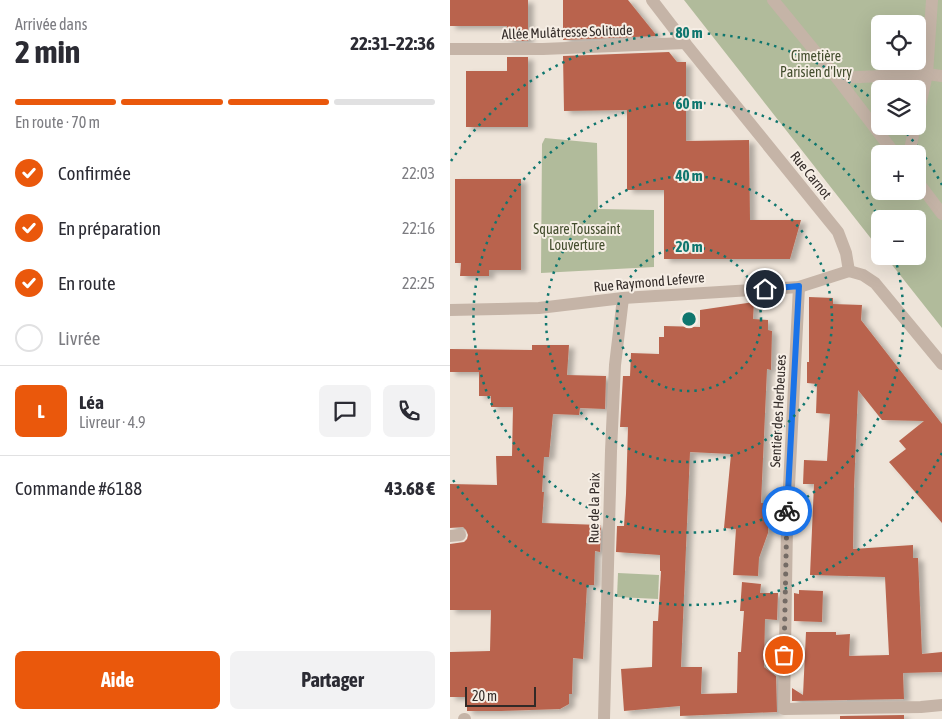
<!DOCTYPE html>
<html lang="fr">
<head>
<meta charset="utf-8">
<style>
  :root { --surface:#fff; --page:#f2f2f3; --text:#2b2b33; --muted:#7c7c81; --line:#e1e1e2; --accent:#ea580c }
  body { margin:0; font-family:"Asap Condensed",sans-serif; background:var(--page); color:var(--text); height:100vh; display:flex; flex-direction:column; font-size:19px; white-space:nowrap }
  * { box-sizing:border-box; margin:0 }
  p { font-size:16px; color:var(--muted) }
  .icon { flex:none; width:28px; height:28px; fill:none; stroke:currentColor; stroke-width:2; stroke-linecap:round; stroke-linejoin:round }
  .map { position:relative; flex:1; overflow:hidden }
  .details { display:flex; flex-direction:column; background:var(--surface); width:450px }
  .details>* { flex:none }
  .controls { position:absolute; left:421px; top:15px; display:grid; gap:10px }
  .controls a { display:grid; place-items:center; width:55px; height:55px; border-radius:8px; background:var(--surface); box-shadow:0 5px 20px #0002; font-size:25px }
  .scale { position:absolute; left:15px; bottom:12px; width:71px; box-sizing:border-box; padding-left:5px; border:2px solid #322a27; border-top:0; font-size:14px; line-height:18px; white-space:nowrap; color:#322a27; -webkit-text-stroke:4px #f6eee5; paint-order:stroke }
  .pin { position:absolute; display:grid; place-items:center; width:42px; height:42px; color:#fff; margin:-21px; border:2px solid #fff; border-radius:50%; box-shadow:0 1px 5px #0007 }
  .courier { position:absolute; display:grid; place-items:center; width:50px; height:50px; margin:-25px; border:4px solid #1a73e8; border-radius:50%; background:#fff; color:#222; box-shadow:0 1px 6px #0007 }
  .headline em { font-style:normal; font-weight:700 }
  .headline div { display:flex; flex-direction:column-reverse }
  .headline { display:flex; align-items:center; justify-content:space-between; height:85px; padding:0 15px }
  h1 { font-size:32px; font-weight:700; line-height:38px }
  .bar { display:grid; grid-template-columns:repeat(4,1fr); gap:8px 5px; align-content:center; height:60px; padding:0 15px }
  .bar i { height:6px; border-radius:4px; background:var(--line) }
  .bar .on { background:var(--accent) }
  .bar p { grid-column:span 4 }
  .line { display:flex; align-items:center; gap:12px; padding:0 15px; border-top:1px solid var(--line) }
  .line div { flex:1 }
  .round { display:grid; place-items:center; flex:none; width:52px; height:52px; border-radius:8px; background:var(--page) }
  ol { padding:0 15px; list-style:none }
  li { display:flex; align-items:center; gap:15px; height:55px }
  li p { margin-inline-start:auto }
  li .icon { padding:5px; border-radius:50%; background:var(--accent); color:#fff; stroke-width:4 }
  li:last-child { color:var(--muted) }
  li i { width:28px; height:28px; border:2px solid var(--line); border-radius:50% }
  .button { display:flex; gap:10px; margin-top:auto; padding:10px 15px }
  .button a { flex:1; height:58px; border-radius:8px; background:var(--accent); color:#fff; font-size:20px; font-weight:700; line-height:58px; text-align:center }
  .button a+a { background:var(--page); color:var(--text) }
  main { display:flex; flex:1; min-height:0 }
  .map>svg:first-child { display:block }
</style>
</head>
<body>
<main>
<section class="details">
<div class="headline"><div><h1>2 min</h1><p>Arrivée dans</p></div><em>22:31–22:36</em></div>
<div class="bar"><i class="on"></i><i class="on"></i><i class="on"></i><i></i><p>En route · 70 m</p></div>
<ol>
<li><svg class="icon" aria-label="check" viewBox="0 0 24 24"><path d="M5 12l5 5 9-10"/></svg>Confirmée<p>22:03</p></li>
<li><svg class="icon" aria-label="check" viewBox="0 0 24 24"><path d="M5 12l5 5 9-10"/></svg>En préparation<p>22:16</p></li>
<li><svg class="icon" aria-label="check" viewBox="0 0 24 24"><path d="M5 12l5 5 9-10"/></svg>En route<p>22:25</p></li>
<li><i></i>Livrée</li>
</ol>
<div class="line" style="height:90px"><b class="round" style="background:var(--accent);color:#fff">L</b><div><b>Léa</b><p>Livreur · 4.9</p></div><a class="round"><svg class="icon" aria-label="chat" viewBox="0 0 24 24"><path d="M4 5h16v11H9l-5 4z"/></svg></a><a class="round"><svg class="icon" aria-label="phone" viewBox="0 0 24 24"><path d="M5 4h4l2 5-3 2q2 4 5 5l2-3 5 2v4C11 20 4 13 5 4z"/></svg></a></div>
<div class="line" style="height:65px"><div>Commande #6188</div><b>43.68 €</b></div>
<div class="button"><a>Aide</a><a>Partager</a></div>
</section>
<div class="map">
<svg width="492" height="719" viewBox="0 0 492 719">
  <defs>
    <filter id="shadow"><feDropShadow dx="5.5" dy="3" stdDeviation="2.5" flood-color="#0004"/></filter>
  </defs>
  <rect width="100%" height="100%" fill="#eee4d9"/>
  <g fill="#b1bb9b" fill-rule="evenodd">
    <path d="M234,0H492V328L435,256H468V219H430V250ZM430,24H468V61H430ZM430,89H468V126H430ZM430,154H468V191H430Z"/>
    <polygon points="95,138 147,143 148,209 204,210 204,267 91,273 92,144"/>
    <polygon points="168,573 209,575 208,599 167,597"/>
  </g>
  <g fill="#b9644d" filter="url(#shadow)">
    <polygon points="0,0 78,0 78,41 57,41 57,26 0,26"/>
    <polygon points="113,0 178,0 207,36 113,40"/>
    <polygon points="219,52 227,62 236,62 236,141 299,140 300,220 351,220 340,259 214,259 214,190 177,190 177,110 114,111 113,56"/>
    <polygon points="57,57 78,57 78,127 16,127 16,71 57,71"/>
    <polygon points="5,179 71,179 71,270 39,270 39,276 10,276 11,263 5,263"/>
    <polygon points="359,297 383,298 383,304 412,305 411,320 492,424 492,523 439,462 456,449 449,441 474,421 432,420 408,390 404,488 403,549 463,545 463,558 468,558 472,654 492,652 492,672 453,673 454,699 342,701 342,688 353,695 356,632 386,632 386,635 400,634 399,656 439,655 435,577 360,575 364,484 353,484 354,460 377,461 380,414 366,413 367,384 357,383 357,362 359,362"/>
    <polygon points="304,302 303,319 318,320 318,330 322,331 321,370 317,369 311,503 319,503 318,533 309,558 308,576 283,575 286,529 274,528 281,454 240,452 231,667 252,667 251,694 287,693 288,652 291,652 294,611 290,611 292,582 311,584 310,593 328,593 327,620 315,619 314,667 326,676 327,712 230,716 230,706 174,711 171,669 202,667 203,621 208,621 211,571 210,571 210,555 166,552 167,526 174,526 176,494 178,427 170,427 173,376 180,376 181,353 209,354 209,337 214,337 214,326 250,327 250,310"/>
    <polygon points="82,345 119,345 117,375 156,376 155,409 130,408 129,415 103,414 99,457 94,457 92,492 94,492 92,523 151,525 150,552 145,551 144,585 137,585 133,659 123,658 122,694 119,694 119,704 110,709 51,711 17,711 17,697 0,697 0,652 40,651 41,610 0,610 0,544 14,542 17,539 18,535 16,530 13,527 0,528 0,484 47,485 46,456 62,456 63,407 41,407 41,396 29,396 29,372 0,372 0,349 82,350"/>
    <polygon points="349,590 373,591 372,622 344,621 344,593 349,594"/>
    <polygon points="454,715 454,719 390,719 390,716"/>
  </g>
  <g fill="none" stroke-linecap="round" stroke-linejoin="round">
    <g stroke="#c5b4a7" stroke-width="12">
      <polyline points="202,0 235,43 388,232 396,253 399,271"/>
      <polyline points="323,0 387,78 445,154"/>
      <polyline points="0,49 93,49 235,43"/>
      <polyline points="387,78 477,74 492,76"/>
      <polyline points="468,115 477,74 482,0"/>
      <polyline points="459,154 465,126"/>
      <polyline points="468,182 492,214"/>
      <polyline points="399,271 413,275 425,283 492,364"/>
      <polyline points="349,287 337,526 334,709 471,707 492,705"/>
      <polyline points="0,310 89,308 173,298 349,287 399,271"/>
      <polyline points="0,536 10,535"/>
      <polyline points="14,719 15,719"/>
      <polyline points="154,719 161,451 165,365 173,298"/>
    </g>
  </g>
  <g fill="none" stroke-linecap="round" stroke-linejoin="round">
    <polyline stroke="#746b65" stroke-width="5" stroke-dasharray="0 9" points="334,655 337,511"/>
    <polyline stroke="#1a73e8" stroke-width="6" points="315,289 349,286 337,511"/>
  </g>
  <g fill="none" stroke="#0f766e" stroke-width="2.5" stroke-dasharray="2.5 5">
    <circle cx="239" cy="319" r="72"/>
    <circle cx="239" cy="319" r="143"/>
    <path d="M445 258A215 215 0 1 1 430 220"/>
    <path d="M492 453A286 286 0 0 1 1 477M1 161A286 286 0 0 1 429 105M452 128A286 286 0 0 1 492 185"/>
  </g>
  <g text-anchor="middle" stroke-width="4" stroke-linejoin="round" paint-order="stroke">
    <g font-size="14" fill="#322a27" stroke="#f6eee5">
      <text transform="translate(117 32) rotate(-2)" y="5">Allée Mulâtresse Solitude</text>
      <text transform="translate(361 175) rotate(51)" y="5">Rue Carnot</text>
      <text transform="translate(199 282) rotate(-5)" y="5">Rue Raymond Lefevre</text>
      <text transform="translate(328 411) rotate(-87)" y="5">Sentier des Herbeuses</text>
      <text transform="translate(144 508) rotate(-89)" y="5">Rue de la Paix</text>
    </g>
    <g font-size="14" fill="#434d2d" stroke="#f6eee5">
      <text x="366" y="61">Cimetière<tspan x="366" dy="16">Parisien d'Ivry</tspan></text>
      <text x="127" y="234">Square Toussaint<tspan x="127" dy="16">Louverture</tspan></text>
    </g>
  </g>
  <circle cx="239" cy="319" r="8" fill="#0f766e" stroke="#f6eee5" stroke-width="2.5"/>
  <g font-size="15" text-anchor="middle" font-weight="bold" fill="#0f766e" stroke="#f6eee5" stroke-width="4" stroke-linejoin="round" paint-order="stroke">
    <text x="239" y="38">80 m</text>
    <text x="239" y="109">60 m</text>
    <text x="239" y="181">40 m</text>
    <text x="239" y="252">20 m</text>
  </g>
</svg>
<div class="controls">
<a><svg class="icon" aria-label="locate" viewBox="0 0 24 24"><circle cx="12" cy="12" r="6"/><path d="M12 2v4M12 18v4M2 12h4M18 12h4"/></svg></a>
<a><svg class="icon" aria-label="layers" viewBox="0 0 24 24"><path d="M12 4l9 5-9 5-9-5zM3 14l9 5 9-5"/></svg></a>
<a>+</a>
<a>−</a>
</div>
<div class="scale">20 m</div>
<div class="pin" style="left:334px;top:655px;background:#ea580c"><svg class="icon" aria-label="bag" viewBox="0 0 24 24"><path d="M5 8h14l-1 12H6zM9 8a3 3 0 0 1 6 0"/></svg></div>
<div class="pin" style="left:315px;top:289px;background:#1f2937"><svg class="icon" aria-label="home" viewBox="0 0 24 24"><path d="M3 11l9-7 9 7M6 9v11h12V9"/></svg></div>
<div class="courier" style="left:337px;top:511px"><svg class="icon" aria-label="bike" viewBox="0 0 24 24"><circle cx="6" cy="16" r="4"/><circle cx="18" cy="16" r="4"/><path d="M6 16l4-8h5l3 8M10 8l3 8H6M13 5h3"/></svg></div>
</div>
</main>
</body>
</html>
